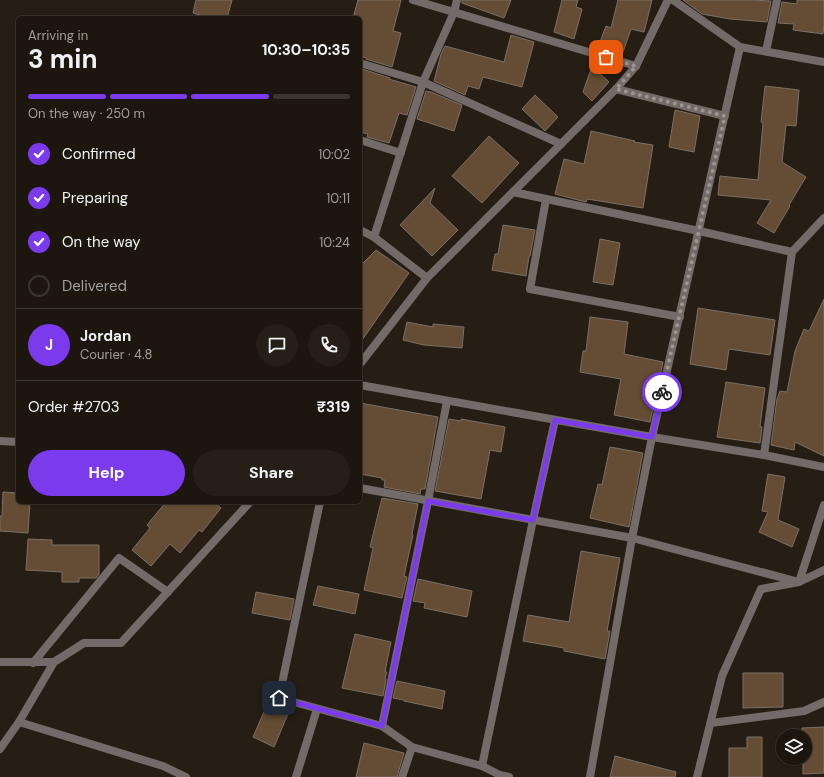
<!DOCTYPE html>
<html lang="en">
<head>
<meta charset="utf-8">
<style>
  :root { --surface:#1c160f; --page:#251f18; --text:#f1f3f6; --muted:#a09f9e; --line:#3a352f; --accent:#7c3aed }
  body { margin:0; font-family:"DM Sans",sans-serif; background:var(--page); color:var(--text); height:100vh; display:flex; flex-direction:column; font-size:15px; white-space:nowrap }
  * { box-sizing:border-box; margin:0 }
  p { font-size:13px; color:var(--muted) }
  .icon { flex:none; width:22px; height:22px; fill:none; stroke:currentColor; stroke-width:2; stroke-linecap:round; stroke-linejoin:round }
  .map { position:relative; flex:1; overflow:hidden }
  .sheet { position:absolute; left:16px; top:16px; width:346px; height:488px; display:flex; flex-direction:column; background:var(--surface); border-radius:6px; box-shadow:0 1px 3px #0004,0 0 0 1px var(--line) }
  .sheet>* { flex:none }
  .tools { position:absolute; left:776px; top:729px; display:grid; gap:8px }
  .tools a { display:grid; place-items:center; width:36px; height:36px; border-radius:50%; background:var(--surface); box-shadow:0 1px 3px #0004,0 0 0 1px var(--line); font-size:20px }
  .pin { position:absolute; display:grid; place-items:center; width:34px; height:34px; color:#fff; margin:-17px; border-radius:8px; box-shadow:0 2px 6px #0006 }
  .courier { position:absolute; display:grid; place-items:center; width:40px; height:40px; margin:-20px; border:3px solid #7c3aed; border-radius:50%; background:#fff; color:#222; box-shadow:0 1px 5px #0007 }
  .head em { font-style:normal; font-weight:700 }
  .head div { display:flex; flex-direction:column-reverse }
  .head { display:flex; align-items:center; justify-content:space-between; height:68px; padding:0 12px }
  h1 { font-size:26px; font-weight:700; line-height:30px }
  .bar { display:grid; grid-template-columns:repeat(4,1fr); gap:6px 4px; align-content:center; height:48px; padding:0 12px }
  .bar i { height:5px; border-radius:3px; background:var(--line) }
  .bar .selected { background:var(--accent) }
  .bar p { grid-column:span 4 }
  .line { display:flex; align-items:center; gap:10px; padding:0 12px; border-top:1px solid var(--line) }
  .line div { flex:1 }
  .round { display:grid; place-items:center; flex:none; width:42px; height:42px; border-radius:21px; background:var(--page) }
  ol { padding:0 12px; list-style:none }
  li { display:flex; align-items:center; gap:12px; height:44px }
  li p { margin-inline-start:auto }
  li .icon { padding:4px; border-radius:50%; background:var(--accent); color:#fff; stroke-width:4 }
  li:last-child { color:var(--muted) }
  li i { width:22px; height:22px; border:2px solid var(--line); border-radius:50% }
  .cta { display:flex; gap:8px; margin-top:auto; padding:8px 12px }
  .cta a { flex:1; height:46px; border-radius:24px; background:var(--accent); color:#fff; font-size:16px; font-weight:700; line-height:46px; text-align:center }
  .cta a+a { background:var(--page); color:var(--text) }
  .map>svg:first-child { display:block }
</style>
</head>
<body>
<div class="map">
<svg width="824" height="777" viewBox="0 0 824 777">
  <rect width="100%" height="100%" fill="#261e14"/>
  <g fill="#644d34" stroke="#7b7065">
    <polygon points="196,0 232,0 227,18 210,18 193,13"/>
    <polygon points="358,0 401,0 393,31 401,33 392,67 366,59 366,58 360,56 360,18 353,18"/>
    <polygon points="462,0 511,0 504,18 462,3"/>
    <polygon points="562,0 578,0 576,7 582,9 574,39 554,32"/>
    <polygon points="618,0 652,0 644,32 631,29 622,55 598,47 606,26 611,28"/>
    <polygon points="683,0 753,0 771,1 767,22 730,19 702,14"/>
    <polygon points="797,0 824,0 824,24 823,34 793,30 794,24 778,23 782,2 797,4"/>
    <polygon points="511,35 534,42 522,87 483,77 479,89 468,86 465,95 434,81 441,54 445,46 504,62"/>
    <polygon points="592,66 609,82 592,101 583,92"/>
    <polygon points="362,69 390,78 389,79 416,87 407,115 399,113 389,143 367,137 368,134 360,132 360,77"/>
    <polygon points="765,86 799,90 796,126 786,125 782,162 806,177 789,205 790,206 774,233 757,223 771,200 718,195 720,176 758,180 763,123 761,122"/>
    <polygon points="426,91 431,92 462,105 454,131 417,119"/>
    <polygon points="535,95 558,117 545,131 522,109"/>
    <polygon points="675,110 700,116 694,152 669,147"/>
    <polygon points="591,131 635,141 634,142 653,145 643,208 587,199 586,202 555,194 564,159 584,164"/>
    <polygon points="489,136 519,163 482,203 452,176"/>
    <polygon points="435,188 430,203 458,230 432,256 400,225"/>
    <polygon points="503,225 535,230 530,256 529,256 526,276 492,270 495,254 498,254"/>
    <polygon points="600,239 620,243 613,285 593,282"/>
    <polygon points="376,250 409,273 360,343 360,266"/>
    <polygon points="824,299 824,456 795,442 794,450 771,445 777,399 780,391 787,392 795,351 804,329 809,331"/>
    <polygon points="698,308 775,320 770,355 729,349 726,370 690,364"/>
    <polygon points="590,317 628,322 624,354 663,362 650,422 614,415 621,379 580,372 583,351 586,351"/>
    <polygon points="407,322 433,327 433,324 464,327 462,348 424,345 403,340"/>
    <polygon points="726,382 765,388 760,426 762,427 760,443 717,437"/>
    <polygon points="360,403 438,417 425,489 421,489 420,494 384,487 385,480 382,480 382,478 360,474"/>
    <polygon points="449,419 461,421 461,419 505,427 501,452 490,450 481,499 435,491"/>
    <polygon points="610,447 643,453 629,527 590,518 598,484 602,485"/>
    <polygon points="768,474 785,477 778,520 799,529 792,547 759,532 768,512 762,511"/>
    <polygon points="3,492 18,493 18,502 30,502 28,533 0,531 0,516 2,516"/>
    <polygon points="382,498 418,504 412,534 413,535 404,576 407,577 402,598 364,590 373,548 370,547"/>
    <polygon points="166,502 214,502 221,508 202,532 199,530 180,553 170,544 151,566 132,550 150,528 147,525"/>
    <polygon points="28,539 52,540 52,545 99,545 99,574 96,578 79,578 79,582 62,582 62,572 26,570"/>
    <polygon points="581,551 620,558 607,631 610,631 605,659 564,651 564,648 523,641 528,615 569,622"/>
    <polygon points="418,579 472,591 467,617 424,608 425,603 413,601"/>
    <polygon points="318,586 359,594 355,614 313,605"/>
    <polygon points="256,592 294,599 290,620 252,613"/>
    <polygon points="355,634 391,642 385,672 387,672 385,678 386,679 383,696 342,688"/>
    <polygon points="743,673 783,673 783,707 743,708"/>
    <polygon points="397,681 445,691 442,709 404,701 404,700 393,698"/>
    <polygon points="267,705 288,714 274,747 253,737"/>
    <polygon points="824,727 824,773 803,774 803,758 805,758 805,736 802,736 802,728"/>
    <polygon points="747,737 762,737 762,777 729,777 729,748 747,748"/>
    <polygon points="364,743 404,753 397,777 356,777"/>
    <polygon points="615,756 676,772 675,777 610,777"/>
  </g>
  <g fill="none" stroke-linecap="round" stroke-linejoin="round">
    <g stroke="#736b69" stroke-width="8">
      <polyline points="413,0 636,66"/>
      <polyline points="740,47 824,62"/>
      <polyline points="766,51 777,0"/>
      <polyline points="360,63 423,82 561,144"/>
      <polyline points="616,89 725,116"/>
      <polyline points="360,140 401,153"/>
      <polyline points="513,192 699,231 792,252 764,455"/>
      <polyline points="546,199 530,289 680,317"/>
      <polyline points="360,230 374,237"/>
      <polyline points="792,252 824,218"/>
      <polyline points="427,278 374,237 423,82 454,12 457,0"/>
      <polyline points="360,364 427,278 616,89 636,66 668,0"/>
      <polyline points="360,385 652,437 764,455 824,467"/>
      <polyline points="0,441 18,442"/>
      <polyline points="360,488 632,538 799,582 824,570"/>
      <polyline points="320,502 279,698 382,726"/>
      <polyline points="0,662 54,662 84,643 121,643 250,502"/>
      <polyline points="33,663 119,558 168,592"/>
      <polyline points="19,722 163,766 186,777"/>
      <polyline points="711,723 804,711 824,702"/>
      <polyline points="412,747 382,726 428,501 447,401"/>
      <polyline points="0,749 19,722 54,662"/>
      <polyline points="482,766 533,520 555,420"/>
      <polyline points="296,777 317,709"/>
      <polyline points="402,777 412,747 482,766 500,775 509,777"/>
      <polyline points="590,777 632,538 652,437 740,47 673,0"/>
      <polyline points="697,777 722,676 761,589 799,582 824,505"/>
    </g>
  </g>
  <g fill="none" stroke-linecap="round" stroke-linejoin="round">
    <polyline stroke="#9c968e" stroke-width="4" stroke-dasharray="0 7.2" points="606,57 636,66 616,89 725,116 662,392"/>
    <polyline stroke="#7c3aed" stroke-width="5" points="279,698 382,726 428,501 533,520 555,420 652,437 662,392"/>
  </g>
</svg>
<div class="tools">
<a><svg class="icon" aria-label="layers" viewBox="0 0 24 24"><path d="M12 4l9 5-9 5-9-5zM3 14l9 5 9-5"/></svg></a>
</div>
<div class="pin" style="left:606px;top:57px;background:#ea580c"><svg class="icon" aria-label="bag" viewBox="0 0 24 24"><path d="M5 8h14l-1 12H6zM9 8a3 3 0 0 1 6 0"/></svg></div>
<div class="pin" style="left:279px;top:698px;background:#1f2937"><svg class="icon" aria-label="home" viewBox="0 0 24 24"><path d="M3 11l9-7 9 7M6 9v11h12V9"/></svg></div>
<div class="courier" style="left:662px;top:392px"><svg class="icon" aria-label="bike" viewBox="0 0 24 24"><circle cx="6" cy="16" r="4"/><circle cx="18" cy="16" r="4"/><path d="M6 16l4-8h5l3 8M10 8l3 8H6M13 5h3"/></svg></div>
<section class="sheet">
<div class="head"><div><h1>3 min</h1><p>Arriving in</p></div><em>10:30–10:35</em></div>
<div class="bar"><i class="selected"></i><i class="selected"></i><i class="selected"></i><i></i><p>On the way · 250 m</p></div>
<ol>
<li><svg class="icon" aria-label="check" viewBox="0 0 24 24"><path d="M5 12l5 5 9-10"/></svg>Confirmed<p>10:02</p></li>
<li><svg class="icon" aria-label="check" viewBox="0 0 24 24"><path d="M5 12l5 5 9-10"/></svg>Preparing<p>10:11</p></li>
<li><svg class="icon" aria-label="check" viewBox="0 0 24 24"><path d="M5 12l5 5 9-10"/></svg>On the way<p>10:24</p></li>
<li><i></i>Delivered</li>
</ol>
<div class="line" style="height:72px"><b class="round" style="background:var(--accent);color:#fff">J</b><div><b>Jordan</b><p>Courier · 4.8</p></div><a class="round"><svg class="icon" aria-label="chat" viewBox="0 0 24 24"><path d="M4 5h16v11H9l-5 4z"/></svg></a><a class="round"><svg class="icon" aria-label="phone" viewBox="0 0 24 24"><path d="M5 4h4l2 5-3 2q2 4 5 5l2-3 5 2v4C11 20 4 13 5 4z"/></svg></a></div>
<div class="line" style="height:52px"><div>Order #2703</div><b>₹319</b></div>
<div class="cta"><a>Help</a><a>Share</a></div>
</section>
</div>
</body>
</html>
